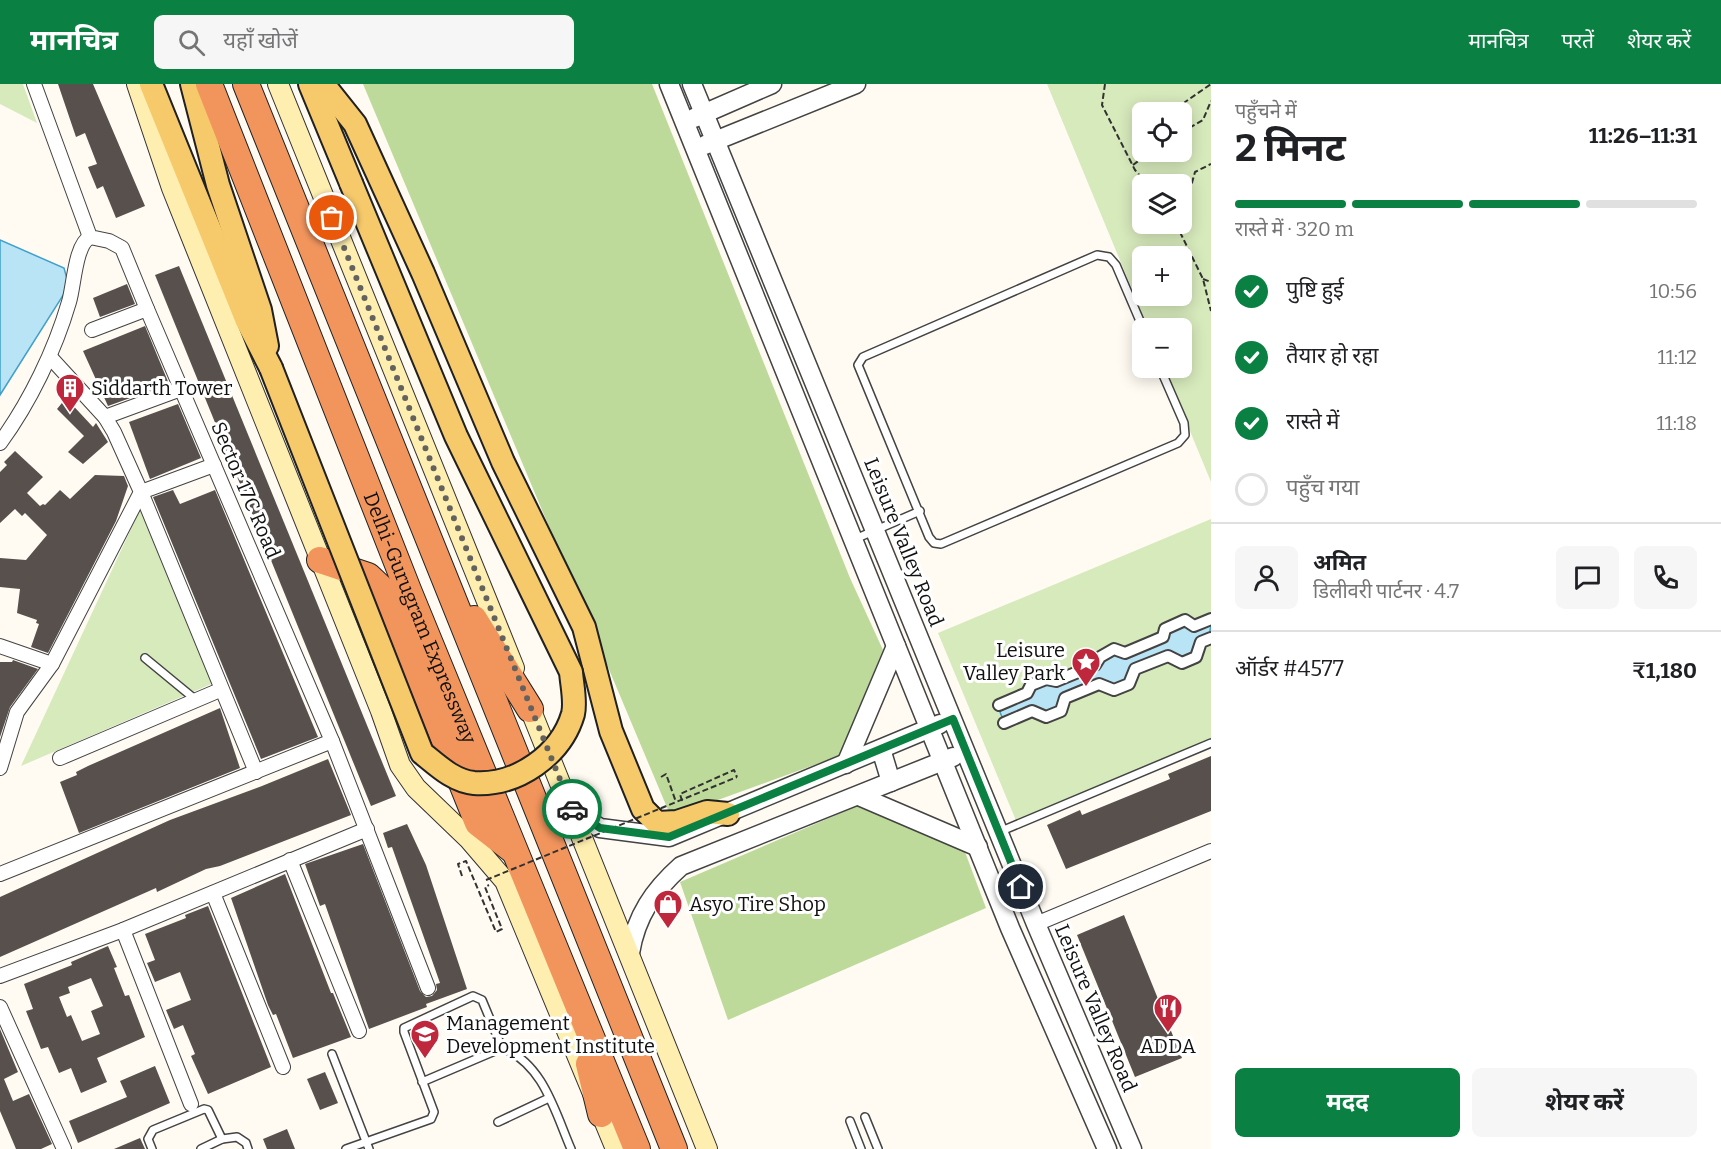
<!DOCTYPE html>
<html lang="hi">
<head>
<meta charset="utf-8">
<style>
  :root { --surface:#fff; --page:#f6f6f6; --text:#202124; --muted:#757577; --line:#e0e0e0; --accent:#0b8043 }
  body { margin:0; font-family:Bitter,"Noto Sans Devanagari",serif; background:var(--page); color:var(--text); height:100vh; display:flex; flex-direction:column; font-size:22px; white-space:nowrap }
  * { box-sizing:border-box; margin:0 }
  p { font-size:20px; color:var(--muted) }
  .icon { flex:none; width:33px; height:33px; fill:none; stroke:currentColor; stroke-width:2; stroke-linecap:round; stroke-linejoin:round }
  .map { position:relative; flex:1; overflow:hidden }
  .side { display:flex; flex-direction:column; background:var(--surface); width:510px }
  .side>* { flex:none }
  .buttons { position:absolute; left:1132px; top:18px; display:grid; gap:12px }
  .buttons a { display:grid; place-items:center; width:60px; height:60px; border-radius:9px; background:var(--surface); box-shadow:0 3px 15px #0003; font-size:30px }
  .pin { position:absolute; display:grid; place-items:center; width:51px; height:51px; color:#fff; margin:-26px; border:3px solid #fff; border-radius:50%; box-shadow:0 2px 6px #0007 }
  .courier { position:absolute; display:grid; place-items:center; width:60px; height:60px; margin:-30px; border:4px solid #0b8043; border-radius:50%; background:#fff; color:#222; box-shadow:0 2px 8px #0007 }
  .headline em { font-style:normal; font-weight:700 }
  .headline div { display:flex; flex-direction:column-reverse }
  .headline { display:flex; align-items:center; justify-content:space-between; height:102px; padding:0 24px }
  h1 { font-size:39px; font-weight:700; line-height:45px }
  .bar { display:grid; grid-template-columns:repeat(4,1fr); gap:9px 6px; align-content:center; height:72px; padding:0 24px }
  .bar i { height:8px; border-radius:4px; background:var(--line) }
  .bar .selected { background:var(--accent) }
  .bar p { grid-column:span 4 }
  .line { display:flex; align-items:center; gap:15px; padding:0 24px; border-top:2px solid var(--line) }
  .line div { flex:1 }
  .round { display:grid; place-items:center; flex:none; width:63px; height:63px; border-radius:9px; background:var(--page) }
  ol { padding:0 24px; list-style:none }
  li { display:flex; align-items:center; gap:18px; height:66px }
  li p { margin-inline-start:auto }
  li .icon { padding:6px; border-radius:50%; background:var(--accent); color:#fff; stroke-width:4 }
  li:last-child { color:var(--muted) }
  li i { width:33px; height:33px; border:3px solid var(--line); border-radius:50% }
  .action { display:flex; gap:12px; margin-top:auto; padding:12px 24px }
  .action a { flex:1; height:69px; border-radius:9px; background:var(--accent); color:#fff; font-size:24px; font-weight:700; line-height:69px; text-align:center }
  .action a+a { background:var(--page); color:var(--text) }
  header { display:flex; align-items:center; gap:36px; box-sizing:border-box; height:84px; padding:0 30px; background:var(--accent); color:#fff }
  header strong { font-size:28px }
  nav { display:flex; gap:33px; margin-inline-start:auto; font-size:21px }
  .search { width:420px; height:54px; background:var(--page); display:flex; align-items:center; gap:15px; box-sizing:border-box; padding:0 21px; border-radius:9px; color:var(--muted); font-size:22px }
  main { display:flex; flex:1; min-height:0 }
  .map>svg:first-child { display:block }
</style>
</head>
<body>
<header>
<strong>मानचित्र</strong>
<div class="search"><svg class="icon" aria-label="search" viewBox="0 0 24 24"><circle cx="10" cy="10" r="6"/><path d="M15 15l6 6"/></svg>यहाँ खोजें</div>
<nav><a>मानचित्र</a><a>परतें</a><a>शेयर करें</a></nav>
</header>
<main>
<div class="map">
<svg width="1211" height="1065" viewBox="0 0 1211 1065">
  <rect width="100%" height="100%" fill="#fffbf3"/>
  <g fill="#d7eabc" fill-rule="evenodd">
    <polygon points="0,0 23,0 37,39 0,20"/>
    <path d="M1047,0H1211V398L1164,284H1182V244H1148ZM1143,28H1182V68H1143ZM1143,100H1182V140H1143ZM1143,172H1182V212H1143Z"/>
    <polygon points="143,419 216,598 21,682"/>
    <polygon points="1211,435 1211,658 1017,739 938,549"/>
  </g>
  <g fill="#bdda9b">
    <polygon points="363,0 652,0 850,494 883,566 839,672 671,733"/>
    <polygon points="862,720 965,768 986,824 728,936 680,798"/>
  </g>
  <g fill="#b8e4f6" stroke="#40a0cc" stroke-width="1.5">
    <polygon points="0,156 64,184 69,202 0,311"/>
    <path d="M1211,535C1211,557 1203,570 1182,579L1168,572L1135,585L1129,600L1114,606L1099,600L1065,614L1061,627H1032L1004,638L998,623L1031,601L1056,597L1100,573L1125,569L1185,536L1194,542Z"/>
  </g>
  <g fill="#58504c" fill-rule="evenodd">
    <polygon points="58,0 93,0 145,122 116,134 103,102 97,105 88,83 97,80 85,49 76,53"/>
    <polygon points="179,182 396,712 371,722 155,191"/>
    <polygon points="127,200 135,220 100,233 93,214"/>
    <polygon points="145,242 169,300 108,322 83,267"/>
    <polygon points="66,314 93,343 96,339 108,358 83,380 68,368 84,352 57,325"/>
    <polygon points="178,320 201,374 150,395 129,338"/>
    <polygon points="15,367 43,393 27,409 40,422 43,420 45,421 60,406 70,415 95,391 124,392 128,402 116,437 48,569 31,563 39,540 36,539 37,536 17,529 20,505 0,503 0,474 26,476 47,451 25,429 22,432 15,425 0,439 0,388 7,381 4,378"/>
    <polygon points="173,406 180,420 215,406 318,653 261,675 153,413"/>
    <polygon points="13,576 38,585 10,623 0,653 0,578 12,578"/>
    <polygon points="220,624 240,684 79,749 60,698 77,691 76,688 88,682"/>
    <polygon points="1211,672 1211,727 1066,785 1047,741 1080,726 1082,731 1170,695 1168,690"/>
    <polygon points="328,675 351,731 220,782 206,785 157,808 156,804 0,873 0,813 170,736 262,702"/>
    <polygon points="407,740 426,781 467,905 426,920 427,923 369,945 325,820 320,822 305,780 363,760 420,907 426,913 432,912 437,906 436,900 440,899 392,763 388,764 383,749"/>
    <polygon points="285,790 331,909 333,909 351,953 293,974 276,930 273,931 268,921 231,814"/>
    <polygon points="208,822 271,983 208,1010 191,972 195,970 183,941 174,945 166,926 191,916 180,888 155,898 147,879 155,876 145,850 186,834 185,831"/>
    <polygon points="1124,831 1182,974 1135,993 1077,851"/>
    <path d="M108,862L117,883L114,884L125,912L129,911L145,953L97,974L107,998L81,1009L71,984L59,989L48,963L41,965L26,927L33,925L24,900L72,881L71,878ZM91,894L103,922L91,927L100,950L82,957L71,931L67,933L59,913L70,909L68,903Z"/>
    <polygon points="0,945 18,988 4,995 13,1017 29,1010 52,1060 41,1065 16,1065 0,1027"/>
    <polygon points="155,982 170,1019 78,1059 69,1037 127,1013 120,997"/>
    <polygon points="325,988 338,1019 320,1026 307,995"/>
    <polygon points="287,1045 295,1065 267,1065 263,1055"/>
    <polygon points="140,1054 145,1065 114,1065"/>
  </g>
  <g fill="none" stroke-linecap="round" stroke-linejoin="round">
    <g stroke="#434343" stroke-width="10">
      <g id="service">
        <polyline points="1143,244 1116,181 1109,173 1097,171 863,273 858,281 929,453 934,459 941,460 1178,359 1185,351 1184,339 1160,284"/>
        <polyline points="855,455 920,427"/>
        <polyline points="145,574 196,616"/>
        <polyline points="999,748 1211,659"/>
        <path d="M502,964C543,979 555,1028 571,1065"/>
        <polyline points="332,970 369,1065"/>
        <polyline points="865,1033 878,1065"/>
        <polyline points="850,1037 861,1065"/>
        <polyline points="498,1038 549,1014"/>
        <polyline points="152,1065 148,1055 153,1046 204,1025 208,1026 222,1055 237,1053 246,1059 248,1065"/>
        <polyline points="201,1065 222,1055"/>
        <polyline points="346,1065 431,1035 434,1028 404,948 404,944 473,912 482,916 502,964 422,998"/>
      </g>
    </g>
    <g stroke="#434343" stroke-width="14">
      <g id="pedestrian">
        <polyline points="999,621 1027,609 1031,601 1046,595 1056,597 1095,581 1100,573 1114,565 1125,569 1163,553 1165,545 1185,536 1194,542 1211,535"/>
        <polyline points="1004,639 1032,627 1046,633 1061,627 1065,614 1099,600 1114,606 1129,600 1135,585 1168,572 1182,579 1196,573 1201,558 1211,554"/>
      </g>
    </g>
    <g stroke="#434343" stroke-width="16">
      <g id="minor">
        <polyline points="34,0 90,153 109,157 122,164 147,225 332,657 428,904"/>
        <polyline points="92,246 147,225"/>
        <polyline points="105,333 181,305"/>
        <path d="M0,359C30,318 55,266 69,218C74,202 75,161 90,153"/>
        <polyline points="214,381 141,408 256,688"/>
        <polyline points="0,562 52,580 141,408 114,348 105,333 50,273"/>
        <polyline points="60,674 220,606"/>
        <polyline points="0,684 17,628 52,580"/>
        <polyline points="290,776 359,947"/>
        <polyline points="0,790 332,657"/>
        <polyline points="213,809 283,983"/>
        <polyline points="1036,840 1211,767"/>
        <polyline points="123,846 191,1020"/>
        <polyline points="0,892 123,846 367,745"/>
        <polyline points="0,923 64,1065"/>
      </g>
    </g>
    <g stroke="#434343" stroke-width="21">
      <g id="tertiary">
        <polyline points="669,0 1010,844 1107,1065"/>
        <polyline points="692,0 1036,840 1132,1065"/>
        <polyline points="694,34 772,0"/>
        <polyline points="705,61 856,0"/>
        <polyline points="881,665 891,698"/>
        <polyline points="846,680 896,562"/>
        <polyline points="859,712 978,763"/>
        <polyline points="574,728 600,744 669,753 940,640"/>
        <path d="M630,869C636,832 654,806 681,782L953,673"/>
      </g>
    </g>
    <g stroke="#323232" stroke-width="22">
      <g id="secondary">
        <polyline points="137,0 172,104 381,627 400,681 416,704 469,755 505,797 616,1065"/>
        <polyline points="278,0 514,584"/>
        <polyline points="525,612 707,1065"/>
      </g>
    </g>
    <g stroke="#212121" stroke-width="26">
      <g id="primary">
        <polyline points="151,0 247,237 271,284"/>
        <polyline points="192,0 218,101 260,226 267,262"/>
        <polyline points="310,0 351,99"/>
        <polyline points="323,0 355,40 423,189 503,378 584,543 611,647 643,725 657,739 677,738 707,728 728,730"/>
      </g>
    </g>
    <g stroke="#212121" stroke-width="28">
      <g id="motorway">
        <path id="s1" d="M209,0L408,506L637,1065"/>
        <polyline points="246,0 674,1065"/>
        <polyline points="320,476 368,492 385,508 478,739 514,767"/>
        <polyline points="474,535 530,625"/>
        <polyline points="589,980 601,1030"/>
      </g>
    </g>
    <g stroke="#323232" stroke-width="2" stroke-dasharray="6 3" stroke-linecap="butt">
      <polyline points="1105,0 1102,21 1135,86 1147,100"/>
      <polyline points="1182,29 1185,18 1211,0"/>
      <polyline points="1182,45 1184,47 1203,36 1211,17"/>
      <polyline points="1133,81 1150,68"/>
      <polyline points="1182,134 1195,88 1211,80"/>
      <polyline points="1176,140 1203,195 1211,227"/>
      <polyline points="1203,195 1211,198"/>
      <polyline points="661,693 666,690 676,718"/>
      <polyline points="682,717 680,710 734,686 737,693"/>
      <polyline points="462,792 458,780 466,777 496,848 502,845 485,803 489,801"/>
    </g>
    <use href="#service" stroke="#fff" stroke-width="7"/>
    <use href="#pedestrian" stroke="#fff" stroke-width="10"/>
    <use href="#minor" stroke="#fff" stroke-width="14"/>
    <use href="#tertiary" stroke="#fff" stroke-width="18"/>
    <use href="#secondary" stroke="#feeeaf" stroke-width="20"/>
    <use href="#primary" stroke="#f6c96b" stroke-width="22"/>
    <use href="#motorway" stroke="#f2955d" stroke-width="26"/>
    <g stroke="#212121" stroke-width="26" stroke-linecap="butt">
      <path id="primary-bridge" d="M271,284L422,669C437,681 453,697 474,699C517,702 561,671 573,630C576,618 572,601 571,588L456,352L351,99"/>
    </g>
    <polyline stroke="#323232" stroke-width="2" stroke-dasharray="6 3" stroke-linecap="butt" points="486,796 737,693"/>
    <use href="#primary-bridge" stroke="#f6c96b" stroke-width="22"/>
  </g>
  <g fill="none" stroke-linecap="round" stroke-linejoin="round">
    <polyline stroke="#64625f" stroke-width="6" stroke-dasharray="0 10.8" points="332,134 572,725"/>
    <polyline stroke="#0b8043" stroke-width="8" points="572,725 600,744 669,753 953,635 1021,803"/>
  </g>
  <defs>
    <g id="building-pin" transform="scale(1.5)"><path d="M0 17L-7.5 6A9.5 9.5 0 1 1 7.5 6Z" fill="#bf283c" stroke="#fff"/><path d="M-4-6H4V6H1V3H-1V6H-4ZM-2.5-4.3h1.7v1.8h-1.7ZM.8-4.3h1.7v1.8H.8ZM-2.5-1h1.7V.8h-1.7ZM.8-1h1.7V.8H.8Z" fill="#fff"/></g>
    <g id="sight-pin" transform="scale(1.5)"><path d="M0 17L-7.5 6A9.5 9.5 0 1 1 7.5 6Z" fill="#bf283c" stroke="#fff"/><path d="M0-6L1.8-2.2L6-1.7L2.9 1.2L3.7 5.4L0 3.3L-3.7 5.4L-2.9 1.2L-6-1.7L-1.8-2.2Z" fill="#fff"/></g>
    <g id="shop-pin" transform="scale(1.5)"><path d="M0 17L-7.5 6A9.5 9.5 0 1 1 7.5 6Z" fill="#bf283c" stroke="#fff"/><path d="M-5-2.5h2.3a2.7 3.5 0 0 1 5.4 0H5L5.5 6h-11ZM-1.5-2.5h3a1.5 2.3 0 0 0-3 0Z" fill="#fff"/></g>
    <g id="restaurant-pin" transform="scale(1.5)"><path d="M0 17L-7.5 6A9.5 9.5 0 1 1 7.5 6Z" fill="#bf283c" stroke="#fff"/><path d="M-5-6h1v4h1v-4h1v4h1v-4h1v5L-1.5 .5V6h-2V.5L-5-1ZM5-6V6H3V1.5H1.5Q1.5-4 5-6Z" fill="#fff"/></g>
    <g id="university-pin" transform="scale(1.5)"><path d="M0 17L-7.5 6A9.5 9.5 0 1 1 7.5 6Z" fill="#bf283c" stroke="#fff"/><path d="M0-5L7-2L0 1L-7-2ZM-4 1L0 2.5L4 1V4Q0 6-4 4Z" fill="#fff"/></g>
  </defs>
  <g fill-rule="evenodd">
    <use href="#building-pin" x="70" y="304"/>
    <use href="#sight-pin" x="1086" y="578"/>
    <use href="#shop-pin" x="668" y="820"/>
    <use href="#restaurant-pin" x="1168" y="924"/>
    <use href="#university-pin" x="425" y="950"/>
  </g>
  <g text-anchor="middle" stroke-width="6" stroke-linejoin="round" paint-order="stroke">
    <g font-size="20" fill="#101010" stroke="#fff" text-anchor="start">
      <text x="91" y="311">Siddarth Tower</text>
      <text x="1065" y="573" text-anchor="end">Leisure<tspan x="1065" dy="23">Valley Park</tspan></text>
      <text x="689" y="827">Asyo Tire Shop</text>
      <text x="446" y="946">Management<tspan x="446" dy="23">Development Institute</tspan></text>
      <text x="1168" y="969" text-anchor="middle">ADDA</text>
    </g>
    <g font-size="20" fill="#101010" stroke="#fff">
      <text transform="translate(246 406) rotate(67)" y="7">Sector 17C Road</text>
      <text transform="translate(904 458) rotate(68)" y="7">Leisure Valley Road</text>
      <text dy="7" stroke="none"><textPath href="#s1" startOffset="574">Delhi-Gurugram Expressway</textPath></text>
      <text transform="translate(1096 924) rotate(67)" y="7">Leisure Valley Road</text>
    </g>
  </g>
</svg>
<div class="buttons">
<a><svg class="icon" aria-label="locate" viewBox="0 0 24 24"><circle cx="12" cy="12" r="6"/><path d="M12 2v4M12 18v4M2 12h4M18 12h4"/></svg></a>
<a><svg class="icon" aria-label="layers" viewBox="0 0 24 24"><path d="M12 4l9 5-9 5-9-5zM3 14l9 5 9-5"/></svg></a>
<a>+</a>
<a>−</a>
</div>
<div class="pin" style="left:332px;top:134px;background:#ea580c"><svg class="icon" aria-label="bag" viewBox="0 0 24 24"><path d="M5 8h14l-1 12H6zM9 8a3 3 0 0 1 6 0"/></svg></div>
<div class="pin" style="left:1021px;top:803px;background:#1f2937"><svg class="icon" aria-label="home" viewBox="0 0 24 24"><path d="M3 11l9-7 9 7M6 9v11h12V9"/></svg></div>
<div class="courier" style="left:572px;top:725px"><svg class="icon" aria-label="car" viewBox="0 0 24 24"><path d="M5 17H2v-5l4-1 3-4h7l3 4 3 1v5h-3M9 17h6M6 11h13"/><circle cx="7" cy="17" r="2"/><circle cx="17" cy="17" r="2"/></svg></div>
</div>
<section class="side">
<div class="headline"><div><h1>2 मिनट</h1><p>पहुँचने में</p></div><em>11:26–11:31</em></div>
<div class="bar"><i class="selected"></i><i class="selected"></i><i class="selected"></i><i></i><p>रास्ते में · 320 m</p></div>
<ol>
<li><svg class="icon" aria-label="check" viewBox="0 0 24 24"><path d="M5 12l5 5 9-10"/></svg>पुष्टि हुई<p>10:56</p></li>
<li><svg class="icon" aria-label="check" viewBox="0 0 24 24"><path d="M5 12l5 5 9-10"/></svg>तैयार हो रहा<p>11:12</p></li>
<li><svg class="icon" aria-label="check" viewBox="0 0 24 24"><path d="M5 12l5 5 9-10"/></svg>रास्ते में<p>11:18</p></li>
<li><i></i>पहुँच गया</li>
</ol>
<div class="line" style="height:108px"><a class="round"><svg class="icon" aria-label="person" viewBox="0 0 24 24"><circle cx="12" cy="8" r="4"/><path d="M4 21q1-7 8-7t8 7"/></svg></a><div><b>अमित</b><p>डिलीवरी पार्टनर · 4.7</p></div><a class="round"><svg class="icon" aria-label="chat" viewBox="0 0 24 24"><path d="M4 5h16v11H9l-5 4z"/></svg></a><a class="round"><svg class="icon" aria-label="phone" viewBox="0 0 24 24"><path d="M5 4h4l2 5-3 2q2 4 5 5l2-3 5 2v4C11 20 4 13 5 4z"/></svg></a></div>
<div class="line" style="height:78px"><div>ऑर्डर #4577</div><b>₹1,180</b></div>
<div class="action"><a>मदद</a><a>शेयर करें</a></div>
</section>
</main>
</body>
</html>
